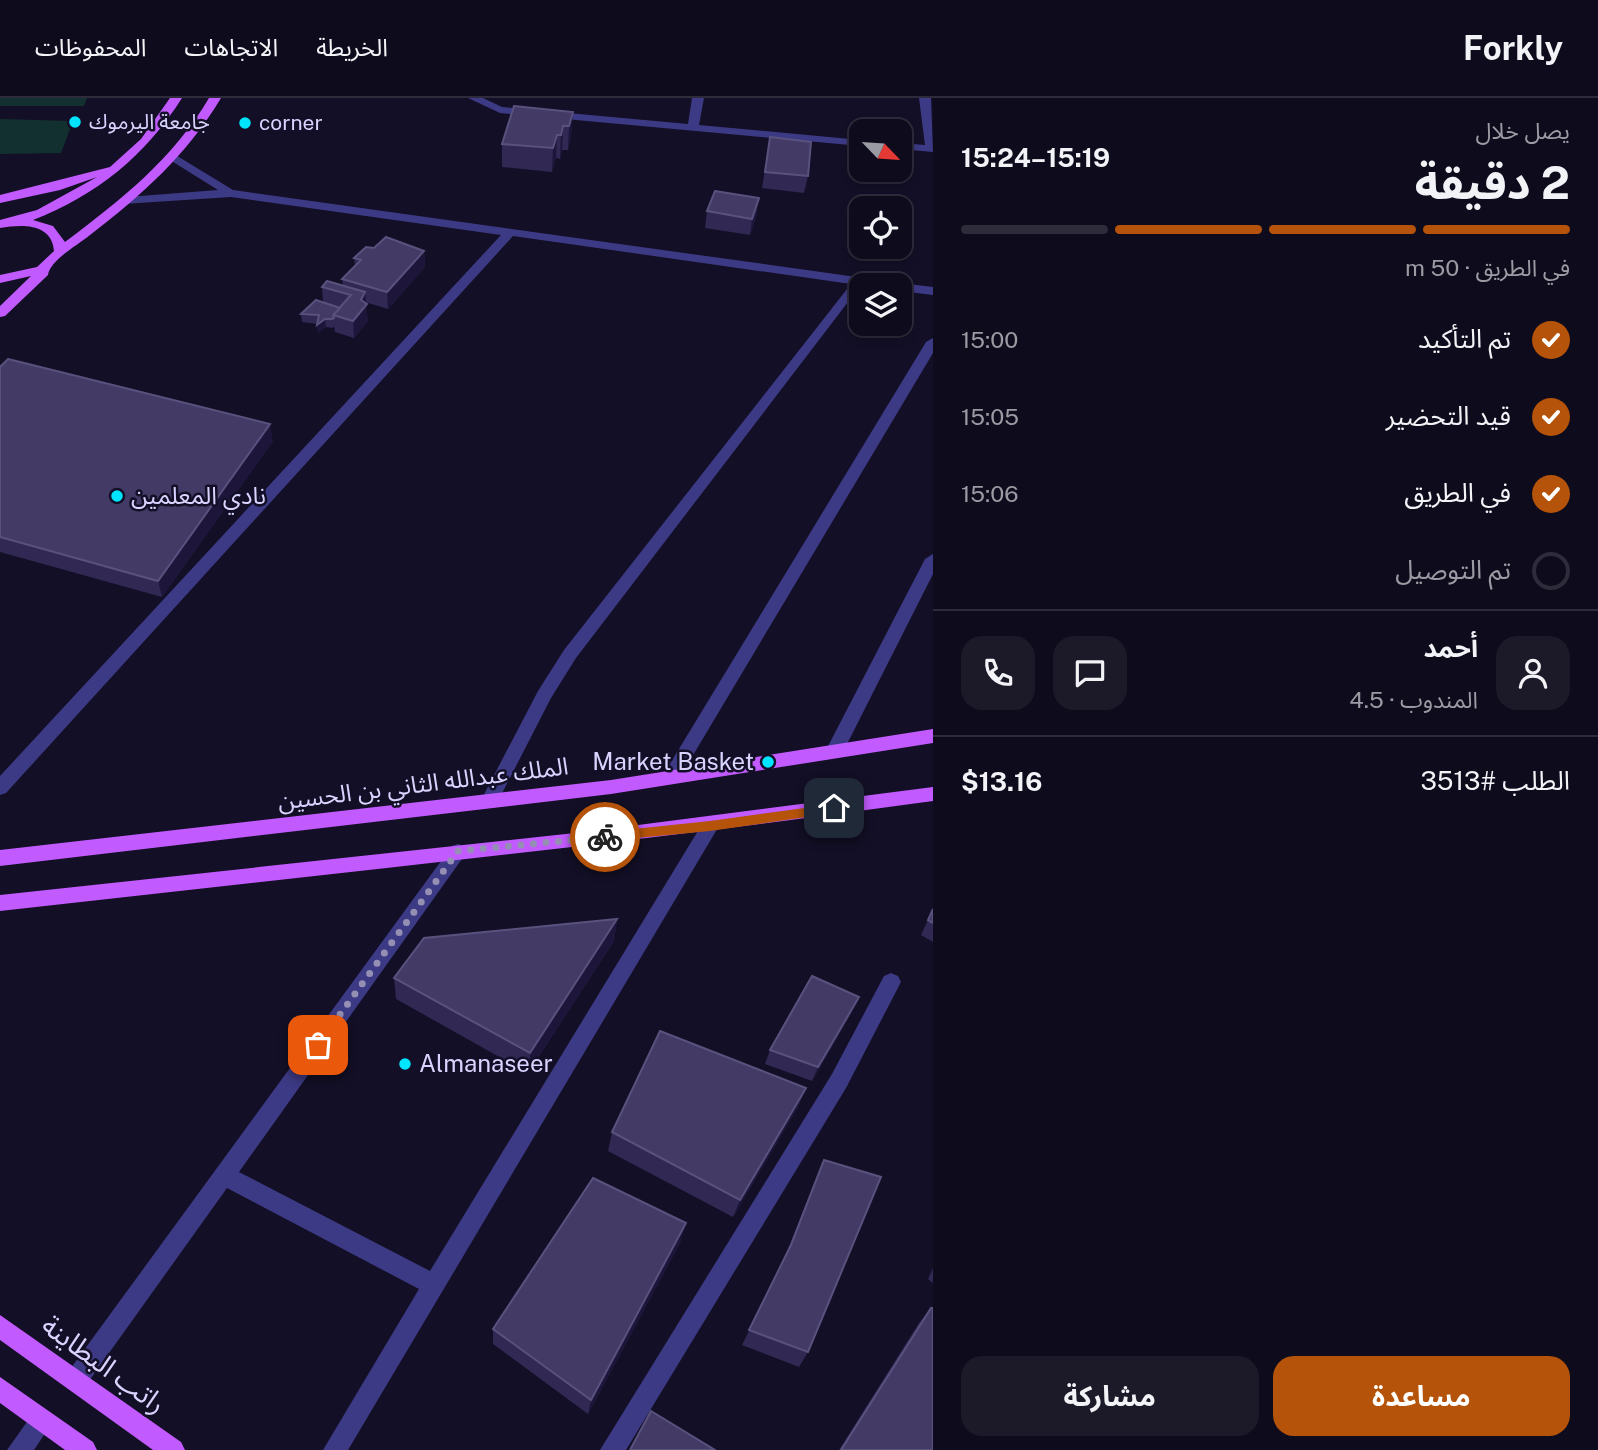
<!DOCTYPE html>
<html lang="ar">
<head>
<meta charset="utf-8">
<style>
  :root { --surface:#0e0b1c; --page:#1c1929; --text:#f1f3f6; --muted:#9b9ba3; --line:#2e2b3b; --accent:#b45309 }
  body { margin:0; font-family:"Public Sans","Noto Sans Arabic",sans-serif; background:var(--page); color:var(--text); direction:rtl; height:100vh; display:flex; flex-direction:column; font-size:26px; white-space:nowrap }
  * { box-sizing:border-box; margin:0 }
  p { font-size:23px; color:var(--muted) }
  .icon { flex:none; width:38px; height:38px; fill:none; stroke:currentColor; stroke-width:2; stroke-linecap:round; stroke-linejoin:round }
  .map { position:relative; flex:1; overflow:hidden; direction:ltr }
  .panel { display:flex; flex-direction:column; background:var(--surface); width:665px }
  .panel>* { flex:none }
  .needle { width:46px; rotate:115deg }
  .controls { position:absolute; left:849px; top:21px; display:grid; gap:14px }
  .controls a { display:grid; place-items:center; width:63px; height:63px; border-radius:14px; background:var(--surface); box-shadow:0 4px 10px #0003,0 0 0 2px var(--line); font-size:35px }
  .pin { position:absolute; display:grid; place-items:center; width:60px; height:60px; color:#fff; margin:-30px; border-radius:14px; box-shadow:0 4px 10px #0006 }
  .courier { position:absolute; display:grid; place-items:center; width:70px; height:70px; margin:-35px; border:5px solid #b45309; border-radius:50%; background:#fff; color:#222; box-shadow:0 2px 9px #0007 }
  .summary em { font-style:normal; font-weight:700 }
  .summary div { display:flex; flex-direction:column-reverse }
  .summary { display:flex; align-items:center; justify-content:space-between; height:119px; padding:0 28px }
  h1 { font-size:46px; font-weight:700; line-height:52px }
  .bar { display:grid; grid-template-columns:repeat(4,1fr); gap:10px 7px; align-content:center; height:84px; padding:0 28px }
  .bar i { height:9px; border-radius:5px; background:var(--line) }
  .bar .on { background:var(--accent) }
  .bar p { grid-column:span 4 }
  .line { display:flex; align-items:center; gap:18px; padding:0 28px; border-top:2px solid var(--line) }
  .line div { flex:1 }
  .round { display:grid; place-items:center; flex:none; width:74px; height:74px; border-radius:21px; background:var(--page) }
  ol { padding:0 28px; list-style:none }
  li { display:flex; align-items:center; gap:21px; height:77px }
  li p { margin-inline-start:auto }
  li .icon { padding:7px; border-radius:50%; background:var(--accent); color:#fff; stroke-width:4 }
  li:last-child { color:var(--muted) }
  li i { width:38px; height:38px; border:4px solid var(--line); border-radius:50% }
  .cta { display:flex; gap:14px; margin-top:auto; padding:14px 28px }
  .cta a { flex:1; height:80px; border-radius:21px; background:var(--accent); color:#fff; font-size:28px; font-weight:700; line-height:80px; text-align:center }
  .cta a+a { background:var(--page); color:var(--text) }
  header { display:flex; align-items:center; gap:42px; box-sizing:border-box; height:98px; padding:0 35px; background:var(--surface); border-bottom:2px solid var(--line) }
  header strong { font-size:33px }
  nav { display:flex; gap:38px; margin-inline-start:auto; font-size:24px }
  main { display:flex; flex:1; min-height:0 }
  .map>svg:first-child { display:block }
</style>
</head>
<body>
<header>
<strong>Forkly</strong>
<nav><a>الخريطة</a><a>الاتجاهات</a><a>المحفوظات</a></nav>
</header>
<main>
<section class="panel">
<div class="summary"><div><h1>2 دقيقة</h1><p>يصل خلال</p></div><em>15:19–15:24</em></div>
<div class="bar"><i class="on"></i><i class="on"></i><i class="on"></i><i></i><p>في الطريق · 50 m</p></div>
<ol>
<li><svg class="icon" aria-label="check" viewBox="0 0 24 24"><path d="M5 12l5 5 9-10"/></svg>تم التأكيد<p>15:00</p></li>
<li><svg class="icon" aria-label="check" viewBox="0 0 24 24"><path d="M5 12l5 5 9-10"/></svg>قيد التحضير<p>15:05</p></li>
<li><svg class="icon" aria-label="check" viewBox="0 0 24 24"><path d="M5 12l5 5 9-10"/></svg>في الطريق<p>15:06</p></li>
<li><i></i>تم التوصيل</li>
</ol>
<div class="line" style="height:126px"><a class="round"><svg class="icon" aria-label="person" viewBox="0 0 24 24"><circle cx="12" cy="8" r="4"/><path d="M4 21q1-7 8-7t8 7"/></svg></a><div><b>أحمد</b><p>المندوب · 4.5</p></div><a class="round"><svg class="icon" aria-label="chat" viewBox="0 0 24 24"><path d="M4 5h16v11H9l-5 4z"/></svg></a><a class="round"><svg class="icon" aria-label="phone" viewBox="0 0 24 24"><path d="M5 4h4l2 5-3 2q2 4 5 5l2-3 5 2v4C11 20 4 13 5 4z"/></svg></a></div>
<div class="line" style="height:91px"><div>الطلب #3513</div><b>$13.16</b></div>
<div class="cta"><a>مساعدة</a><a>مشاركة</a></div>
</section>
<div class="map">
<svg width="933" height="1352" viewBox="0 0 933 1352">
  <rect width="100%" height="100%" fill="#130f26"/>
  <g fill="#12302f">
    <polygon points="0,0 87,0 84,8 0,8"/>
    <polygon points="0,21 73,23 61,55 0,56"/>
  </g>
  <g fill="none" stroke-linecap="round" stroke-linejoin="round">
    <g fill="#3d3a85" fill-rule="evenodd">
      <polygon points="468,0 483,0 502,9 688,26 692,0 704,0 699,27 861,42 861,48 500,15"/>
      <polygon points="919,0 931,0 933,54 900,51 900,45 925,47"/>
      <polygon points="174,56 233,92 885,183 891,187 861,187 576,560 551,600 495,709 483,709 480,704 538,593 564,552 851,186 513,138 6,695 0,697 0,678 501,137 231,99 123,106 121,103 127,99 218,92 170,62 170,58"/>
      <polygon points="900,185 933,189 933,197 900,193 900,187 895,187"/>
      <polygon points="933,240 933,255 677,684 665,684 662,679 665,674 926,244"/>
      <polygon points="933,456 933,476 843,654 840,659 828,659 825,654 925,461"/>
      <polygon points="710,721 716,723 719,728 716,733 348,1352 323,1352 419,1191 227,1090 84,1290 76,1294 68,1290 64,1282 68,1274 452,748 458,746 464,748 467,753 464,758 239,1074 430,1173 704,723"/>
      <polygon points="891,875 898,878 901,884 846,990 626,1352 600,1352 832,976 884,878"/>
      <polygon points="42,1310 50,1314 54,1322 34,1352 7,1352 34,1314"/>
    </g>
    <g fill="#c25bff" fill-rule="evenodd">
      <path d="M170,0H182C145,58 97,97 33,122L53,128L65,144C121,102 173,61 209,0H221C187,57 142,97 90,137C78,147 50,162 48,177L5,218L0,219V208L31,178L0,185V177L37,169L54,153C52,125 22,126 0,130V122L37,112L97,79L60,92L0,105V97L110,69L141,41Z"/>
      <polygon points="933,631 933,645 611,696 0,768 0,752 611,682"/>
      <path d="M933,689V703C623,746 311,778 0,813V797L584,734Z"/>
      <polygon points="0,1217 181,1344 185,1352 153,1352 0,1242"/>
      <polygon points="0,1279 93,1344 97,1352 65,1352 0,1305"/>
    </g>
  </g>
  <g fill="#312854">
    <polygon points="573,14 571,37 568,52 562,52 560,61 556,60 552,74 502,69 502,46"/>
    <polygon points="770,39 808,78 804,95 762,90"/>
    <polygon points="707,113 757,116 750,137 705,130"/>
    <polygon points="374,150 424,153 425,169 388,211 365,204 368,223 354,240 335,234 334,228 333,230 326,229 318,235 317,226 302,224 301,216 323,205 322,189 343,188 342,181 355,168 354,160"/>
    <polygon points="0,269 273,343 162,499 0,454"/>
    <polygon points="933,811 933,844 921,837"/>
    <polygon points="617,821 614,843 528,975 396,901 394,880"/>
    <polygon points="852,914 812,983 765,966 770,952"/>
    <polygon points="806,990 798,1009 733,1119 608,1053 612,1034"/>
    <polygon points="824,1062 808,1254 799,1269 742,1247 784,1161 816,1080"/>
    <polygon points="681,1143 588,1316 493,1246 493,1231"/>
    <polygon points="933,1170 933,1185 928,1181"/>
    <polygon points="931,1210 933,1352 839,1352 919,1225"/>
  </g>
  <g fill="#1d163a">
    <polygon points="573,14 571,37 568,52 569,28"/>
    <polygon points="563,28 562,52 560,61 561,37"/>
    <polygon points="557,37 556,60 552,74 553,50"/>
    <polygon points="759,100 757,116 750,137 752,121"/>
    <polygon points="424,153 425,169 388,211 387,194"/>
    <polygon points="365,194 368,223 354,240 353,223"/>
    <polygon points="325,221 326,229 318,235 317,227"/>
    <polygon points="270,326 273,343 162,499 158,483"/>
    <polygon points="617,821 614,843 528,975 530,955"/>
    <polygon points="859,899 852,914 812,983 818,969"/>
    <polygon points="806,990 798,1009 733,1119 740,1102"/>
    <polygon points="686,1125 681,1143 588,1316 591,1302"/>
  </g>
  <g fill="#433a66" stroke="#5a527e" stroke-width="2">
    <polygon points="514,8 573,14 569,28 563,28 561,37 557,37 553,50 502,46"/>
    <polygon points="770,39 811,44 808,78 765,74"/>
    <polygon points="715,93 759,100 752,121 707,113"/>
    <polygon points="386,139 424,153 387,194 342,181 361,162 354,160 366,149 374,150"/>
    <polygon points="327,183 365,194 361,202 367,206 353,223 333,217 351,197 322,189"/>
    <polygon points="316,202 340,210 333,217 334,220 332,221 325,221 317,227 319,217 301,216"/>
    <polygon points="8,261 270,326 158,483 0,439 0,269"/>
    <polygon points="933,811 933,825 928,822"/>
    <polygon points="617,821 530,955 394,880 424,840"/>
    <polygon points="812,878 859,899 818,969 770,952"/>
    <polygon points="660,933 806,990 740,1102 612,1034"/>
    <polygon points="824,1062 881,1079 808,1254 749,1232 791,1147"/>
    <polygon points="593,1080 686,1125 591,1302 493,1231"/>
    <polygon points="931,1210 933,1210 933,1352 841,1352"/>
    <polygon points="651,1313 715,1352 630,1352"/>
  </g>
  <polygon fill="#b45309" points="834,706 840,710 834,715 710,733 605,743 599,739 605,734 710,723"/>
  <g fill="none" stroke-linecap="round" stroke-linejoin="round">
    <polyline stroke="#948fb3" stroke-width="7" stroke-dasharray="0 12.6" points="318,947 458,753 605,739"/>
  </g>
  <g fill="#00e5ff" stroke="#130f26" stroke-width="2.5">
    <circle cx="75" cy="24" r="7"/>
    <circle cx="245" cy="25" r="7"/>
    <circle cx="117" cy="398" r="7"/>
    <circle cx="768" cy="664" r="7"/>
    <circle cx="405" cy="966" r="7"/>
  </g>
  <g text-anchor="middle" stroke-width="5" stroke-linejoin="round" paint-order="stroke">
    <g font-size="21" fill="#d9d4ff" stroke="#130f26" text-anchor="start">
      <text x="89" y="31">جامعة اليرموك</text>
      <text x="259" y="32">corner</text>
    </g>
    <g font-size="24" fill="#d9d4ff" stroke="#130f26" text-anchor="start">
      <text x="131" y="406">نادي المعلمين</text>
      <text x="754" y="672" text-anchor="end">Market Basket</text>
      <text x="419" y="974">Almanaseer</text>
    </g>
    <g font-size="24" fill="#d9d4ff" stroke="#130f26">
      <text transform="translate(423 686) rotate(-7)" y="8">الملك عبدالله الثاني بن الحسين</text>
    </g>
    <g font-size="28" fill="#d9d4ff" stroke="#130f26">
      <text transform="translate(104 1266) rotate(36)" y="10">راتب البطاينة</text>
    </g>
  </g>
</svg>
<div class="controls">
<a><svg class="needle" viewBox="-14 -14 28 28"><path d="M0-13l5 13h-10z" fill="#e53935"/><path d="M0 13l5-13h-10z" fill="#9b9ba3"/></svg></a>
<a><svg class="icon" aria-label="locate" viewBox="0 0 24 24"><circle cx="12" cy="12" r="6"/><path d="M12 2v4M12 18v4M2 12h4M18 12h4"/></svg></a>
<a><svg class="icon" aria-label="layers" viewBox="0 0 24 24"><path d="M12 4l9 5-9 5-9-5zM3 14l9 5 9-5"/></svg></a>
</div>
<div class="pin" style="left:318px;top:947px;background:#ea580c"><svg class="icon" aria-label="bag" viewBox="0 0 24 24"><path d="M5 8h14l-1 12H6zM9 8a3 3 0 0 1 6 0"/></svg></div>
<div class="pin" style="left:834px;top:710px;background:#1f2937"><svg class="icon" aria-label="home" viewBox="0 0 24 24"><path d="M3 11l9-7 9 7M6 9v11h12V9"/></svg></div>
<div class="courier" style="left:605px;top:739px"><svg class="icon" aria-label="bike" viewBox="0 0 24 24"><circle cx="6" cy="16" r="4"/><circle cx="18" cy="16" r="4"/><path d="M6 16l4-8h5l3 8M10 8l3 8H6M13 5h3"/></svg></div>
</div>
</main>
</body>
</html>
